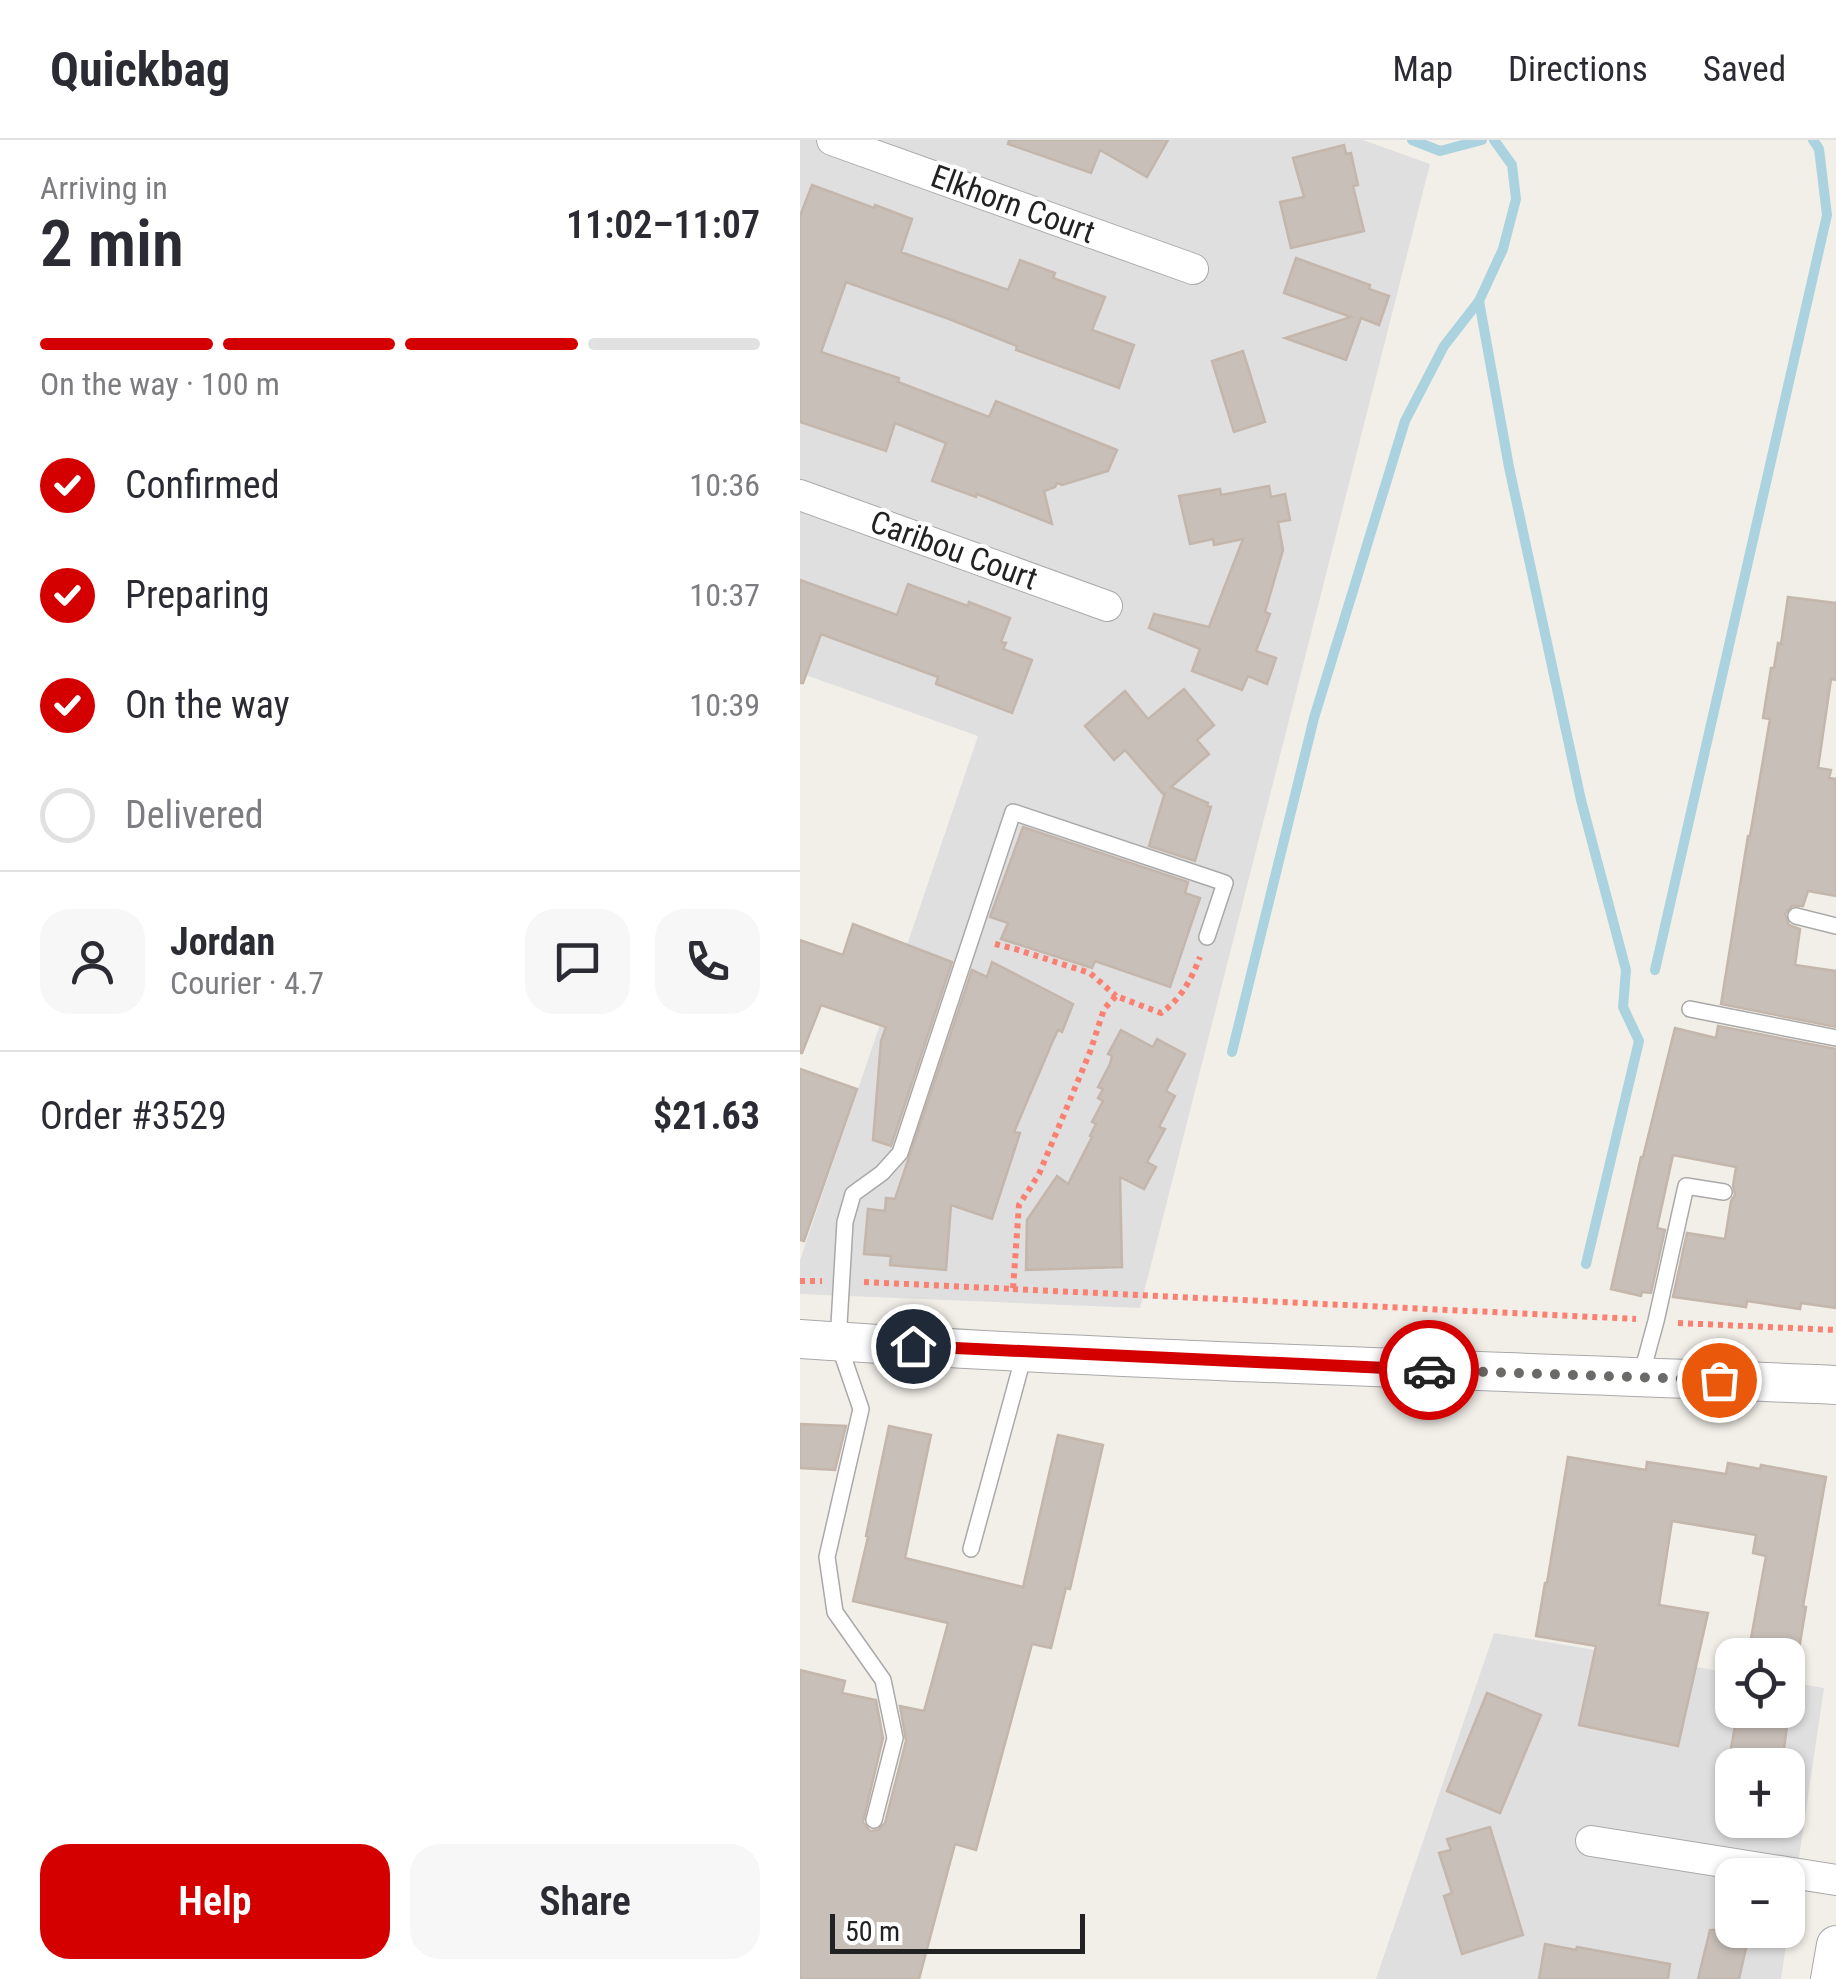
<!DOCTYPE html>
<html lang="en">
<head>
<meta charset="utf-8">
<style>
  :root { --surface:#fff; --page:#f7f7f7; --text:#2b2b33; --muted:#7c7c81; --line:#e1e1e2; --accent:#d40000 }
  body { margin:0; font-family:"Roboto Condensed",sans-serif; background:var(--page); color:var(--text); height:100vh; display:flex; flex-direction:column; font-size:38px; white-space:nowrap }
  * { box-sizing:border-box; margin:0 }
  p { font-size:32px; color:var(--muted) }
  .icon { flex:none; width:55px; height:55px; fill:none; stroke:currentColor; stroke-width:2; stroke-linecap:round; stroke-linejoin:round }
  .map { position:relative; flex:1; overflow:hidden }
  .sheet { display:flex; flex-direction:column; background:var(--surface); width:800px }
  .sheet>* { flex:none }
  .fabs { position:absolute; left:915px; top:1498px; display:grid; gap:20px }
  .fabs a { display:grid; place-items:center; width:90px; height:90px; border-radius:20px; background:var(--surface); box-shadow:0 2px 8px #0004; font-size:50px }
  .scale { position:absolute; left:30px; bottom:25px; width:255px; box-sizing:border-box; padding-left:10px; border:5px solid #222; border-top:0; font-size:28px; line-height:35px; white-space:nowrap; color:#222; -webkit-text-stroke:8px #fff; paint-order:stroke }
  .pin { position:absolute; display:grid; place-items:center; width:85px; height:85px; color:#fff; margin:-42px; border:5px solid #fff; border-radius:50%; box-shadow:0 2px 10px #0007 }
  .courier { position:absolute; display:grid; place-items:center; width:100px; height:100px; margin:-50px; border:8px solid #d40000; border-radius:50%; background:#fff; color:#222; box-shadow:0 2px 12px #0007 }
  .headline em { font-style:normal; font-weight:600 }
  .headline div { display:flex; flex-direction:column-reverse }
  .headline { display:flex; align-items:center; justify-content:space-between; height:170px; padding:0 40px }
  h1 { font-size:65px; font-weight:600; line-height:75px }
  .bar { display:grid; grid-template-columns:repeat(4,1fr); gap:15px 10px; align-content:center; height:120px; padding:0 40px }
  .bar i { height:12px; border-radius:8px; background:var(--line) }
  .bar .selected { background:var(--accent) }
  .bar p { grid-column:span 4 }
  .line { display:flex; align-items:center; gap:25px; padding:0 40px; border-top:2px solid var(--line) }
  .line div { flex:1 }
  .round { display:grid; place-items:center; flex:none; width:105px; height:105px; border-radius:30px; background:var(--page) }
  ol { padding:0 40px; list-style:none }
  li { display:flex; align-items:center; gap:30px; height:110px }
  li p { margin-inline-start:auto }
  li .icon { padding:10px; border-radius:50%; background:var(--accent); color:#fff; stroke-width:4 }
  li:last-child { color:var(--muted) }
  li i { width:55px; height:55px; border:5px solid var(--line); border-radius:50% }
  .action { display:flex; gap:20px; margin-top:auto; padding:20px 40px }
  .action a { flex:1; height:115px; border-radius:30px; background:var(--accent); color:#fff; font-size:40px; font-weight:600; line-height:115px; text-align:center }
  .action a+a { background:var(--page); color:var(--text) }
  header { display:flex; align-items:center; gap:60px; box-sizing:border-box; height:140px; padding:0 50px; background:var(--surface); border-bottom:2px solid var(--line) }
  header strong { font-size:48px }
  nav { display:flex; gap:55px; margin-inline-start:auto; font-size:35px }
  main { display:flex; flex:1; min-height:0 }
  .map>svg:first-child { display:block }
</style>
</head>
<body>
<header>
<strong>Quickbag</strong>
<nav><a>Map</a><a>Directions</a><a>Saved</a></nav>
</header>
<main>
<section class="sheet">
<div class="headline"><div><h1>2 min</h1><p>Arriving in</p></div><em>11:02–11:07</em></div>
<div class="bar"><i class="selected"></i><i class="selected"></i><i class="selected"></i><i></i><p>On the way · 100 m</p></div>
<ol>
<li><svg class="icon" aria-label="check" viewBox="0 0 24 24"><path d="M5 12l5 5 9-10"/></svg>Confirmed<p>10:36</p></li>
<li><svg class="icon" aria-label="check" viewBox="0 0 24 24"><path d="M5 12l5 5 9-10"/></svg>Preparing<p>10:37</p></li>
<li><svg class="icon" aria-label="check" viewBox="0 0 24 24"><path d="M5 12l5 5 9-10"/></svg>On the way<p>10:39</p></li>
<li><i></i>Delivered</li>
</ol>
<div class="line" style="height:180px"><a class="round"><svg class="icon" aria-label="person" viewBox="0 0 24 24"><circle cx="12" cy="8" r="4"/><path d="M4 21q1-7 8-7t8 7"/></svg></a><div><b>Jordan</b><p>Courier · 4.7</p></div><a class="round"><svg class="icon" aria-label="chat" viewBox="0 0 24 24"><path d="M4 5h16v11H9l-5 4z"/></svg></a><a class="round"><svg class="icon" aria-label="phone" viewBox="0 0 24 24"><path d="M5 4h4l2 5-3 2q2 4 5 5l2-3 5 2v4C11 20 4 13 5 4z"/></svg></a></div>
<div class="line" style="height:130px"><div>Order #3529</div><b>$21.63</b></div>
<div class="action"><a>Help</a><a>Share</a></div>
</section>
<div class="map">
<svg width="1036" height="1839" viewBox="0 0 1036 1839">
  <rect width="100%" height="100%" fill="#f2efe9"/>
  <g fill="#e0dfdf" fill-rule="evenodd">
    <polygon points="0,0 563,0 630,24 340,1168 0,1154 0,1120 178,596 0,533"/>
    <path d="M694,1493L932,1533V1570H988V1542L1024,1548L981,1839H576ZM932,1625H988V1680H932ZM932,1735H988V1790H932Z"/>
  </g>
  <g fill="none" stroke-linecap="round" stroke-linejoin="round">
    <g stroke="#aad3df" stroke-width="10">
      <polyline points="612,0 640,11 682,0"/>
      <polyline points="679,161 709,327 781,660 826,830 823,867 839,901 786,1124"/>
      <polyline points="855,830 1027,75 1019,9 1013,0"/>
      <polyline points="432,912 514,578 605,281 644,206 679,161 703,109 716,59 712,25 694,0"/>
    </g>
  </g>
  <g fill="#c7bfb8" stroke="#c4b6ab" stroke-width="2.5">
    <polygon points="209,0 368,0 347,37 300,10 291,33 208,4"/>
    <polygon points="544,5 546,14 551,13 558,45 553,46 564,91 491,108 480,62 504,57 493,18"/>
    <polygon points="12,45 74,68 75,65 112,79 101,112 208,150 220,120 255,133 253,138 305,157 292,190 334,205 319,248 216,210 217,206 149,179 46,142 21,212 99,238 98,242 189,277 196,261 317,310 308,331 262,345 257,343 255,347 244,351 252,384 177,354 176,357 132,341 146,303 95,283 86,311 0,282 0,76"/>
    <polygon points="496,118 570,145 569,149 589,156 579,185 561,178 546,220 485,198 551,177 484,153"/>
    <polygon points="443,211 465,282 434,292 412,221"/>
    <polygon points="469,346 471,357 485,354 490,380 478,382 483,410 465,472 470,474 456,511 476,518 467,544 448,536 442,550 392,531 400,509 349,488 354,474 409,487 443,399 414,405 413,399 390,404 379,356 420,349 421,355"/>
    <polygon points="0,440 97,475 108,444 168,466 169,462 210,478 201,502 206,503 203,509 232,520 212,573 136,544 138,537 21,494 3,543 0,543"/>
    <polygon points="988,457 1036,463 1036,540 1031,539 1018,628 1031,630 1029,638 1036,639 1036,756 1008,751 1003,766 992,766 985,774 989,785 1000,789 995,825 1036,831 1036,887 921,864 948,696 950,696 970,579 963,578 971,528 974,528 978,503 981,504"/>
    <polygon points="384,549 414,585 397,600 409,614 371,647 408,663 407,666 411,667 395,721 349,706 365,652 363,654 325,610 314,620 285,586 325,551 348,579"/>
    <polygon points="223,687 388,742 385,753 400,758 370,847 295,821 292,828 201,799 208,783 190,777"/>
    <polygon points="53,784 152,822 91,1006 73,1000 81,901 86,887 21,865 2,913 0,913 0,800 43,815"/>
    <polygon points="192,822 273,864 262,892 258,890 251,905 214,992 220,993 192,1079 151,1065 146,1130 90,1125 91,1116 64,1114 68,1069 85,1071 86,1058 95,1059 172,830 187,837"/>
    <polygon points="918,886 1036,909 1036,1168 1001,1163 1000,1169 947,1161 946,1167 873,1157 887,1093 925,1099 931,1061 935,1055 933,1046 936,1027 873,1015 857,1088 865,1090 851,1153 842,1152 841,1156 811,1149 841,1017 843,1017 875,888 916,898"/>
    <polygon points="321,890 353,907 357,899 385,914 366,951 375,956 359,987 365,989 347,1022 356,1027 344,1049 320,1037 322,1127 226,1130 227,1080 257,1036 268,1044 292,997 290,996 296,984 292,982 303,961 298,958 303,949 298,947 310,924 312,916 308,914"/>
    <polygon points="0,929 57,949 4,1101 0,1100"/>
    <polygon points="0,1284 46,1286 35,1330 0,1328"/>
    <polygon points="89,1286 131,1295 105,1418 223,1447 258,1295 303,1305 270,1449 266,1448 251,1508 232,1504 176,1710 155,1704 119,1839 0,1839 0,1530 45,1541 42,1553 76,1560 83,1598 63,1682 70,1691 78,1690 85,1683 106,1601 100,1566 124,1571 148,1483 53,1461 68,1397 66,1396"/>
    <polygon points="768,1317 846,1330 847,1322 926,1334 928,1323 960,1329 961,1325 1026,1337 1003,1466 1006,1467 998,1515 948,1515 966,1416 953,1413 956,1395 872,1381 859,1465 908,1473 878,1606 779,1585 796,1506 736,1496 745,1443 747,1443"/>
    <polygon points="687,1553 741,1575 700,1673 647,1651"/>
    <polygon points="938,1570 989,1570 982,1625 928,1625"/>
    <polygon points="690,1687 723,1795 662,1814 644,1756 652,1753 639,1713 651,1710 647,1699"/>
    <polygon points="910,1790 950,1790 939,1839 898,1839"/>
    <polygon points="745,1804 776,1810 777,1807 870,1824 868,1839 739,1839"/>
  </g>
  <g fill="none" stroke-linecap="round" stroke-linejoin="round">
    <g stroke="#a9a9a9" stroke-width="18">
      <g id="service">
        <polyline points="996,776 1036,786"/>
        <polyline points="890,869 1036,898"/>
        <polyline points="841,1236 856,1181 886,1046 924,1052"/>
        <polyline points="171,1409 225,1211"/>
        <polyline points="74,1680 95,1598 83,1540 35,1472 27,1417 61,1269 38,1202 45,1082 53,1054 82,1033 100,1013 213,672 425,743 407,797"/>
      </g>
    </g>
    <g stroke="#a9a9a9" stroke-width="32">
      <g id="minor">
        <polyline points="32,0 393,129"/>
        <polyline points="0,355 307,466"/>
        <polyline points="791,1701 1036,1740"/>
      </g>
    </g>
    <g stroke="#a9a9a9" stroke-width="40">
      <g id="tertiary">
        <path d="M0,1199C345,1222 691,1230 1036,1245"/>
        <polyline points="1030,1839 1036,1805"/>
      </g>
    </g>
    <g stroke="#fa8072" stroke-width="6" stroke-dasharray="5 5" stroke-linecap="butt">
      <polyline points="195,804 215,809 290,833 316,856"/>
      <polyline points="0,1141 22,1141"/>
      <path d="M64,1142L213,1149L219,1065L239,1034L290,912L304,869L316,856L361,873C381,859 391,840 400,817"/>
      <polyline points="213,1149 836,1179"/>
      <polyline points="878,1183 1036,1190"/>
    </g>
    <use href="#service" stroke="#fff" stroke-width="15"/>
    <use href="#minor" stroke="#fff" stroke-width="30"/>
    <use href="#tertiary" stroke="#fff" stroke-width="38"/>
  </g>
  <g fill="none" stroke-linecap="round" stroke-linejoin="round">
    <polyline stroke="#6b6a68" stroke-width="10" stroke-dasharray="0 18" points="629,1230 919,1240"/>
    <polyline stroke="#d40000" stroke-width="12" points="113,1206 629,1230"/>
  </g>
  <g text-anchor="middle" stroke-width="8" stroke-linejoin="round" paint-order="stroke">
    <g font-size="32" fill="#222" stroke="#fff">
      <text transform="translate(213 64) rotate(20)" y="11">Elkhorn Court</text>
      <text transform="translate(154 410) rotate(20)" y="11">Caribou Court</text>
    </g>
  </g>
</svg>
<div class="fabs">
<a><svg class="icon" aria-label="locate" viewBox="0 0 24 24"><circle cx="12" cy="12" r="6"/><path d="M12 2v4M12 18v4M2 12h4M18 12h4"/></svg></a>
<a>+</a>
<a>−</a>
</div>
<div class="scale">50 m</div>
<div class="pin" style="left:919px;top:1240px;background:#ea580c"><svg class="icon" aria-label="bag" viewBox="0 0 24 24"><path d="M5 8h14l-1 12H6zM9 8a3 3 0 0 1 6 0"/></svg></div>
<div class="pin" style="left:113px;top:1206px;background:#1f2937"><svg class="icon" aria-label="home" viewBox="0 0 24 24"><path d="M3 11l9-7 9 7M6 9v11h12V9"/></svg></div>
<div class="courier" style="left:629px;top:1230px"><svg class="icon" aria-label="car" viewBox="0 0 24 24"><path d="M5 17H2v-5l4-1 3-4h7l3 4 3 1v5h-3M9 17h6M6 11h13"/><circle cx="7" cy="17" r="2"/><circle cx="17" cy="17" r="2"/></svg></div>
</div>
</main>
</body>
</html>
